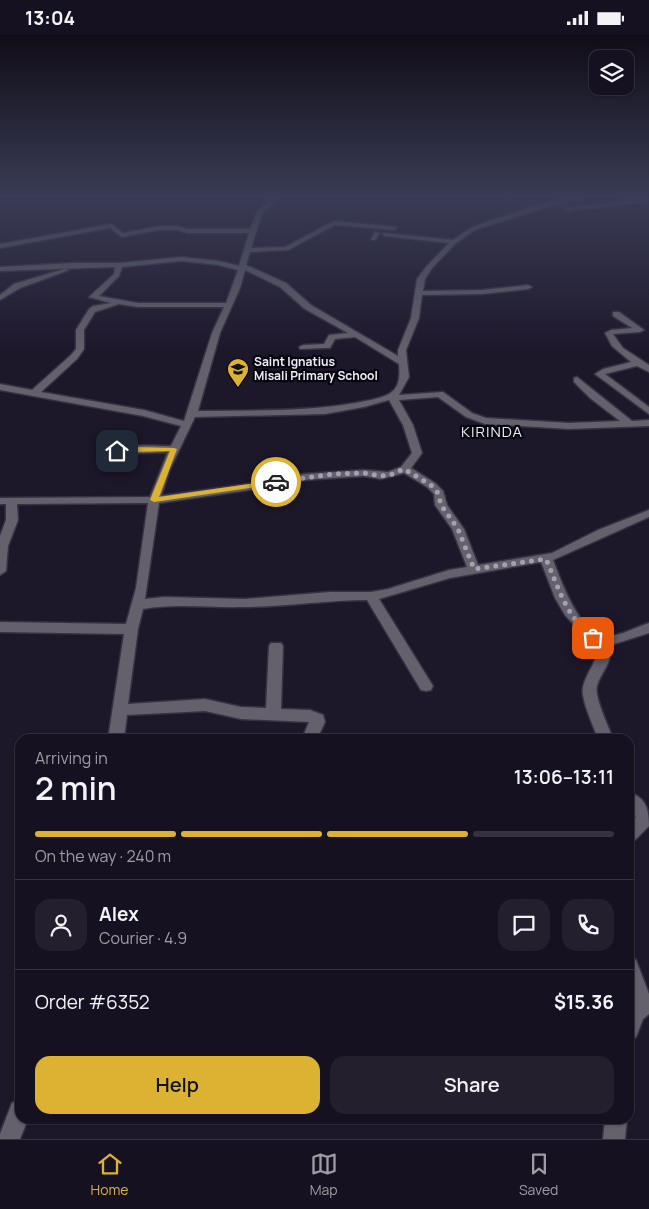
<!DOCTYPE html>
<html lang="en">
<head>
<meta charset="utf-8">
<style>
  :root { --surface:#161120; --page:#231f2d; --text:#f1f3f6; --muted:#9e9da5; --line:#35313e; --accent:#dcb233 }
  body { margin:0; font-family:Manrope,sans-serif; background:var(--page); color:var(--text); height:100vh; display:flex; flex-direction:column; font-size:19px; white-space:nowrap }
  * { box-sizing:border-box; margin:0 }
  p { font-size:16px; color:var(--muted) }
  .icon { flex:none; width:28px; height:28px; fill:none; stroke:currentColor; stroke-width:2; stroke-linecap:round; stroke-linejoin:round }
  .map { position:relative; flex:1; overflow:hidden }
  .details { position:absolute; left:15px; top:699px; width:619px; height:390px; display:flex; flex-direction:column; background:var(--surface); border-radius:15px; box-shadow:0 1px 4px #0004,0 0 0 1px var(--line) }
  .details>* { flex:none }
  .buttons { position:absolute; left:589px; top:15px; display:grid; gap:10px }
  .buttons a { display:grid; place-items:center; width:45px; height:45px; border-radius:10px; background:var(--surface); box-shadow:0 1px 4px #0004,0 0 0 1px var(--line); font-size:25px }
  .pin { position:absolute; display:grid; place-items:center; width:42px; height:42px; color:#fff; margin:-21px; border-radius:10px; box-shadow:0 2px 8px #0006 }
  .courier { position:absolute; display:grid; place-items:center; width:50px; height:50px; margin:-25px; border:4px solid #dcb233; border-radius:50%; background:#fff; color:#222; box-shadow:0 1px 6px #0007 }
  .overview em { font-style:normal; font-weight:600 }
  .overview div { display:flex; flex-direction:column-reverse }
  .overview { display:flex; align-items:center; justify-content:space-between; height:85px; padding:0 20px }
  h1 { font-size:32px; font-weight:600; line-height:38px }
  .bar { display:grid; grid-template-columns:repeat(4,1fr); gap:8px 5px; align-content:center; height:60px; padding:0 20px }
  .bar i { height:6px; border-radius:4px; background:var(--line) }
  .bar .on { background:var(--accent) }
  .bar p { grid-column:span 4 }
  .line { display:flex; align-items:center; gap:12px; padding:0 20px; border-top:1px solid var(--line) }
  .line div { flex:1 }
  .round { display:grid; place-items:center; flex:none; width:52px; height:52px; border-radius:15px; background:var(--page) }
  .action { display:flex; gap:10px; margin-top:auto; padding:10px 20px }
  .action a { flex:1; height:58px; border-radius:15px; background:var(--accent); color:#111; font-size:20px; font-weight:600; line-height:58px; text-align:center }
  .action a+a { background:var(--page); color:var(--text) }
  .status { display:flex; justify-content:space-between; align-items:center; height:35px; padding:0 25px; background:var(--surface); direction:ltr }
  .status svg { height:14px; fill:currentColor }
  .dock { display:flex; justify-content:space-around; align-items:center; height:70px; border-top:1px solid var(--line); background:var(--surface); font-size:14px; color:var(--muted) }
  .dock a { display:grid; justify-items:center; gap:2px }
  .dock .on { color:var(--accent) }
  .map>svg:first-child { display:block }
</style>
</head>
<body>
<div class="status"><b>13:04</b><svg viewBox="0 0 49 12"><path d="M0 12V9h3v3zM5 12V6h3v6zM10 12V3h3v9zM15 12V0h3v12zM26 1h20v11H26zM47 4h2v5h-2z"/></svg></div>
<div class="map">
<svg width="649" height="1104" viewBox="0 0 649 1104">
  <rect width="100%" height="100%" fill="#1d172a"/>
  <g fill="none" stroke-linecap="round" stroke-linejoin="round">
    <g stroke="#363143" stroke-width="3">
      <g id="minor">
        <path d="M271,163H278L262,179L251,213L285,212L334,186L397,192L395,195L335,190L288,215L250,217L246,230L286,248L311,270L398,321V315L411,283L417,244L427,231L449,208L385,201L383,200V198L453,205C459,201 466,195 473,192C500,181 554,163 583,163L547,172L475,195L456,208L432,233L425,244L423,256L482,255L528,250L532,252L528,254L482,259L422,260L419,283L406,315L409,342L399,360L443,357L472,378L486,383L569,388L620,386L590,363L574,347V343L577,342L632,386L649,385V391L569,394L485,389L466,382L438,362L399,365L413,390L422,418L411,433L435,448L443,456L447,470L464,494L478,530L552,518L598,495L649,475V482L553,525C561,545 580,602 608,601C621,601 636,592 649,588V598L608,611C616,624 600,638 597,651C594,662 609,692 613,704H598C594,692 580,663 583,652C586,638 596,629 597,615L565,580L555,563L541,527L450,543L379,564L433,651L431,655L426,656L421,655L367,565C326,565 285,572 243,572C210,573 176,568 143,574L138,594L128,669L205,664L241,672L266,673L269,611L271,608H281L283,611L281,674L310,675L323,680L325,687L317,704H302L309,687L241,684L205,676L127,680L124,704H108L124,599L0,597V587L126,589L136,553L148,468L17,469L18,485L8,511L6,536L0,540V501L6,485V469H0V463L150,462L168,417L117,419L112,416C122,408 157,411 171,411L181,391L143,381L0,355V349L32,355L71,320L76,314V295L89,274L93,271L111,268L89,262L114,239L115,232L0,236V232L73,228H119L181,222L219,226L239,231L249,198H187L177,195H159L122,202L110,193L0,213V209L111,189L123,198L159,191H177L187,194H250L257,177ZM181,226L219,230L238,235L226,268H138L99,261L119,241L122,232ZM245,235L280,252L305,274L348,298L329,300L324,309L303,310L299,312L300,314L327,313H330L335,304L355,302L399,329C400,340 400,353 389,359C379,364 365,366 355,368C303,377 250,375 198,376L220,298L240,253ZM119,269L138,272H224L212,298L184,386L144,375L41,357L77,324L84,314V295L95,277ZM389,365L403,390L412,418L401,432L388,437L364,435L304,439L263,447L161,461L170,434L195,382L325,379L364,372ZM404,438L427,452L434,459L435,470L452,494L467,532L449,535L388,554L371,557H330L245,564L164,562L145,564L159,468L263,453L304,445L364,441L381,444Z"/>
        <polygon points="648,163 649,167 567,176 564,174"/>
        <polygon points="375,197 380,198 375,205 371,205"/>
        <polygon points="64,234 69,235 20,253 0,265 0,260 14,249"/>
        <polygon points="613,277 619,277 644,295 640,297 613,299 623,313 649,330 649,337 637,331 605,339 649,372 649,379 595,339 603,334 631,327 612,311 605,298 611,295 632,293 613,281"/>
        <path d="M629,757C646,763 649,774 649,791L635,805L629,808V789L636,782L629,773Z"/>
        <polygon points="629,922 636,925 649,959 649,979 643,984 636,1002 629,1005 629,970 632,966 629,957"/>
        <polygon points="20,1065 20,1084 28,1084 20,1104 0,1104 0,1099 12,1068"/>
        <polygon points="605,1084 627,1084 625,1104 603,1104"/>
      </g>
    </g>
    <use href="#minor" fill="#64616c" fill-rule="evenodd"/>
  </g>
  <linearGradient id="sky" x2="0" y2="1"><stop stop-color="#100d17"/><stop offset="0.51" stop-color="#3a3c55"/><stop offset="1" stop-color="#3a3c55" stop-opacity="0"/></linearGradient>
  <rect width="649" height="318" fill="url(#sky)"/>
  <path fill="#dcb233" d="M134,412L174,413L177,414L159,462L276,445L280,447L276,449L154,467L150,465L170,416C161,416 118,418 114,416Z"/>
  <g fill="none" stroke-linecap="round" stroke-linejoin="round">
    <path stroke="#a6a1b1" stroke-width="5" stroke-dasharray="0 9" d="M276,447L334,439L364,438L381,441L390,440L404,434L431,450L438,458L441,470L458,494L474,534L546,524C559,554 566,581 593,603"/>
  </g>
  <defs>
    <g id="school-pin" transform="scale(1.125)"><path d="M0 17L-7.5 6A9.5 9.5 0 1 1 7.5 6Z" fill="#dcb233" stroke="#07050c"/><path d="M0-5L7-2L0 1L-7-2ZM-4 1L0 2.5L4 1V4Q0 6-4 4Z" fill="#111"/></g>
  </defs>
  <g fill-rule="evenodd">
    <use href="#school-pin" x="238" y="334"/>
  </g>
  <g text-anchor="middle" stroke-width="4.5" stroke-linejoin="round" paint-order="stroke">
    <g font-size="12" font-weight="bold" fill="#efecf9" stroke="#07050c" text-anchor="start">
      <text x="254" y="331">Saint Ignatius<tspan x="254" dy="14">Misali Primary School</tspan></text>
    </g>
    <g font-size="15" letter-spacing="1" fill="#efecf9" stroke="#07050c">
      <text x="492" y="402">KIRINDA</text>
    </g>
  </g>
</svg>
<div class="buttons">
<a><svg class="icon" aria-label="layers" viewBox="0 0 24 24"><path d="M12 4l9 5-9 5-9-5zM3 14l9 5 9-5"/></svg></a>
</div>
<div class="pin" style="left:593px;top:603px;background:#ea580c"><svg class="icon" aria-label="bag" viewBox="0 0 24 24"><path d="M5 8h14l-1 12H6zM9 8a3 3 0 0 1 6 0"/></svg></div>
<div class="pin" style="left:117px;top:416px;background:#1f2937"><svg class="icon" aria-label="home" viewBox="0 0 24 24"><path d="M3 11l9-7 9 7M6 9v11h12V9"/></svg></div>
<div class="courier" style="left:276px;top:447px"><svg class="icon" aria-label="car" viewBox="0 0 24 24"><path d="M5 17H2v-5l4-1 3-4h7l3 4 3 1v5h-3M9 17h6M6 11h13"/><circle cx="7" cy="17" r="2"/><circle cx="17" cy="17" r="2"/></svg></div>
<section class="details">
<div class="overview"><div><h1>2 min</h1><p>Arriving in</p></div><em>13:06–13:11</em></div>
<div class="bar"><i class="on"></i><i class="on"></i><i class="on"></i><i></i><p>On the way · 240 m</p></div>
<div class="line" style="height:90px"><a class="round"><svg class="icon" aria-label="person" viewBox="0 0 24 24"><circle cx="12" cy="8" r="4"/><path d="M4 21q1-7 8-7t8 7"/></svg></a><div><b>Alex</b><p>Courier · 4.9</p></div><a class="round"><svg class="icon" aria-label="chat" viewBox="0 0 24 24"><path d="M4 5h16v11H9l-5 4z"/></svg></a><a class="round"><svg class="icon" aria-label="phone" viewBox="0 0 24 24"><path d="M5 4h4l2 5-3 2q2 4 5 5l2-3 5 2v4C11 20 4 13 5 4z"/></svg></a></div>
<div class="line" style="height:65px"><div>Order #6352</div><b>$15.36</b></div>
<div class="action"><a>Help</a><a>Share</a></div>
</section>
</div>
<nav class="dock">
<a class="on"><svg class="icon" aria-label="home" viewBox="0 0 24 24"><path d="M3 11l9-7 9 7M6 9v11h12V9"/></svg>Home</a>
<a><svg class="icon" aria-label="map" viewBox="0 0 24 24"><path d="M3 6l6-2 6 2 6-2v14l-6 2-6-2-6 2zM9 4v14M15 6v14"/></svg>Map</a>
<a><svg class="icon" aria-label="saved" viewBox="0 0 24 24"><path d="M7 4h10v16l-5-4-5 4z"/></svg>Saved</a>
</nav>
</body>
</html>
